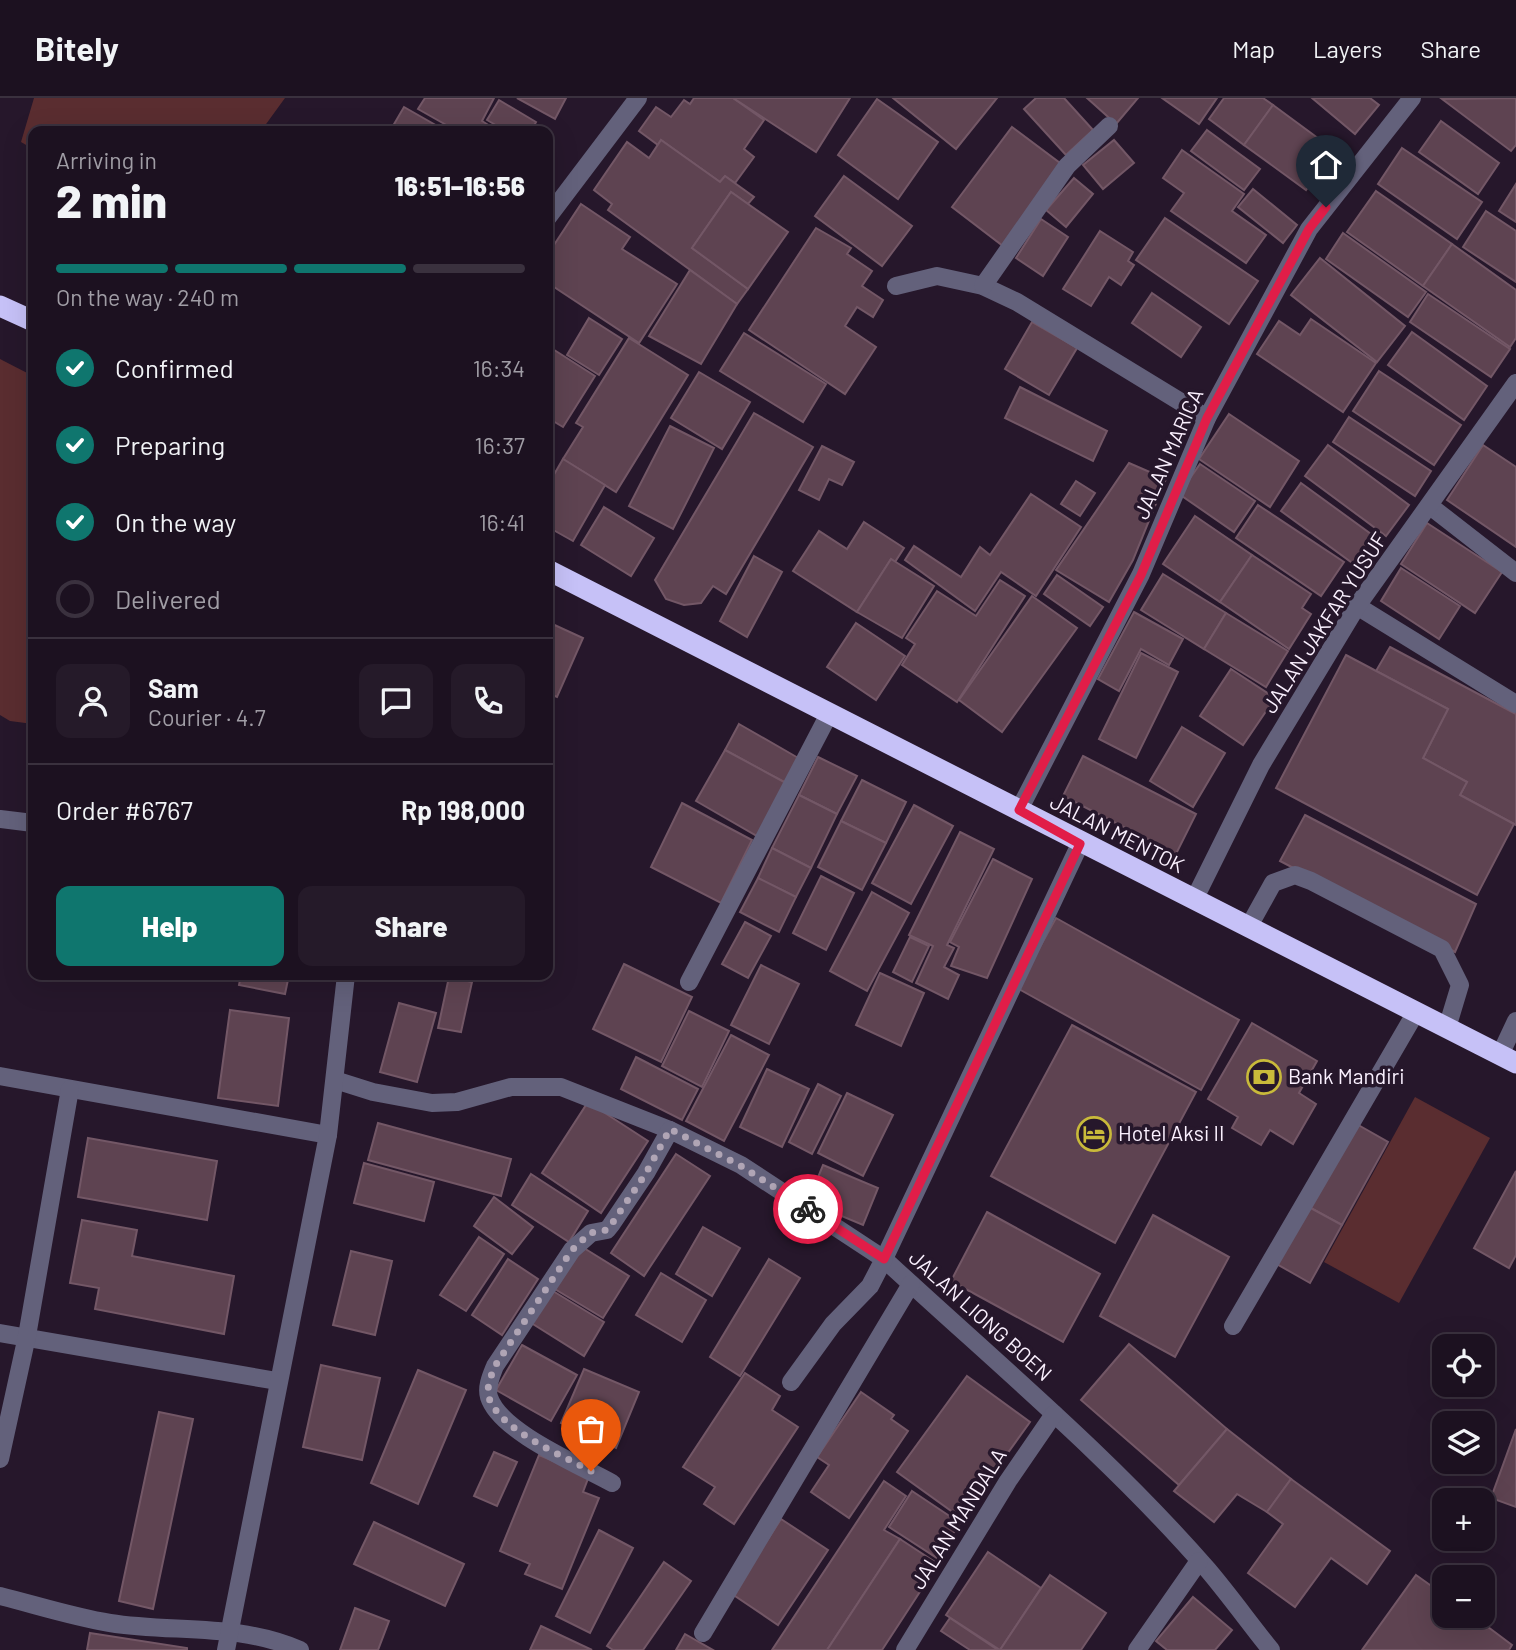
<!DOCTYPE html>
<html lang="en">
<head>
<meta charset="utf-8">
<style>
  :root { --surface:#1c1120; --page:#251a29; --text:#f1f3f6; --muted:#a09da5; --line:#3a313e; --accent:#0f766e }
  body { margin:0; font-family:Barlow,sans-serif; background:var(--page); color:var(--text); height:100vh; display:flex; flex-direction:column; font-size:26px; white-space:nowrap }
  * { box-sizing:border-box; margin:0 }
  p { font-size:23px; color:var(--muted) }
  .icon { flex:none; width:38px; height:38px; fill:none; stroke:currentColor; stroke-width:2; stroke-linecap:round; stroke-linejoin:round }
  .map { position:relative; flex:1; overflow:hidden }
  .drawer { position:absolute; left:28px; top:28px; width:525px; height:854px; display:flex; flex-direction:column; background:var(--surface); border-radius:14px; box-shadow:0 7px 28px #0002,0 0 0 2px var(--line) }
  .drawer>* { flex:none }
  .tools { position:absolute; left:1432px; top:1236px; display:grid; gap:14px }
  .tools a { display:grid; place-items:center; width:63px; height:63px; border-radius:14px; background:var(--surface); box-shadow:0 7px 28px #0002,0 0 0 2px var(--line); font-size:35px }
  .pin { position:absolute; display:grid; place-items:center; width:60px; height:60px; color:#fff; margin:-72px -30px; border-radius:50% 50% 50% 0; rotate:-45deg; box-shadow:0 0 7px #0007 }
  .pin .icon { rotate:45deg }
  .courier { position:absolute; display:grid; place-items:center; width:70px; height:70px; margin:-35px; border:5px solid #e11d48; border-radius:50%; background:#fff; color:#222; box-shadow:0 2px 9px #0007 }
  .headline em { font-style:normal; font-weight:800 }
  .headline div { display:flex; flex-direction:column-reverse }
  .headline { display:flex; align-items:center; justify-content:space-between; height:119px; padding:0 28px }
  h1 { font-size:46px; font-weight:800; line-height:52px }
  .bar { display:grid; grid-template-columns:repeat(4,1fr); gap:10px 7px; align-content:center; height:84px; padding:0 28px }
  .bar i { height:9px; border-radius:5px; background:var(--line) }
  .bar .active { background:var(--accent) }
  .bar p { grid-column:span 4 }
  .line { display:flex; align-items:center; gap:18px; padding:0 28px; border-top:2px solid var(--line) }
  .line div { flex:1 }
  .round { display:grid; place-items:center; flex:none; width:74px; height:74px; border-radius:14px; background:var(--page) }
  ol { padding:0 28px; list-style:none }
  li { display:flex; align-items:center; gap:21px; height:77px }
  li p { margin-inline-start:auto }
  li .icon { padding:7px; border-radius:50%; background:var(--accent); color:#fff; stroke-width:4 }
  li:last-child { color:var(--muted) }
  li i { width:38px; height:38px; border:4px solid var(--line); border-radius:50% }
  .action { display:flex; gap:14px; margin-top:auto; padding:14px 28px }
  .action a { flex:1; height:80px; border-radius:14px; background:var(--accent); color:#fff; font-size:28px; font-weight:800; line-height:80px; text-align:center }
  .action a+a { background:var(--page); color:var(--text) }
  header { display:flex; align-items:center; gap:42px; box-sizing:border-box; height:98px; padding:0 35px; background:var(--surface); border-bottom:2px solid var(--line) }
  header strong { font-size:33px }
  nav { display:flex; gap:38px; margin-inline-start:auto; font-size:24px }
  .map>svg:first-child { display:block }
</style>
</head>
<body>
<header>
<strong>Bitely</strong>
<nav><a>Map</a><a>Layers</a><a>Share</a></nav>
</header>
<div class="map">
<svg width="1516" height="1552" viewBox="0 0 1516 1552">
  <rect width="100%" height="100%" fill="#26172b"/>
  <g fill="#5a2d30">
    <polygon points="34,0 285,0 261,33 33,33 33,51 21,44"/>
    <polygon points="0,261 33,278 33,626 10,623 0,617"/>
    <polygon points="1415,999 1490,1040 1399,1205 1324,1164"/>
  </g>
  <g fill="#5e4351" stroke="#735766" stroke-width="2">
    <polygon points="425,0 494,0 482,23 498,33 457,33 418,11"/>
    <polygon points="517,0 566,0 555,21"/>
    <polygon points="694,0 733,0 764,22 744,51 754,59 735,85 725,78 720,84 661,42 658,47 639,33 656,9 671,19 684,2 690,6"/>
    <polygon points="733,0 850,0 816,54"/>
    <polygon points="893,0 997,0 956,51"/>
    <polygon points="1036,0 1064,0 1093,32 1066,57 1024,11"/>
    <polygon points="1087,0 1138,0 1116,26"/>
    <polygon points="1162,0 1217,0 1199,26"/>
    <polygon points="1224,0 1263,0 1273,7 1244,47 1209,21"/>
    <polygon points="1312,0 1370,0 1379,7 1355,36"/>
    <polygon points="1516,0 1516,47 1511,53 1442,1"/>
    <polygon points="877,1 938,44 898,101 838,57"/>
    <polygon points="499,2 536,24 531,33 506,33 487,22"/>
    <polygon points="1273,7 1334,52 1306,92 1244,47"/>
    <polygon points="404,9 446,33 390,33"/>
    <polygon points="1441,23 1499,65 1478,96 1419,54"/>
    <polygon points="1012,29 1064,68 1003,148 952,109"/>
    <polygon points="1207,32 1260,71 1244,92 1191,53"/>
    <polygon points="661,42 720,84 725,78 754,99 748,106 731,94 692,150 748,191 737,206 608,112 612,106 594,92 627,44 649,60"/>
    <polygon points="1114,42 1134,65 1103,91 1083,67"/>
    <polygon points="1402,50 1482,104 1457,141 1378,86"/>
    <polygon points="1182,52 1244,96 1232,113 1266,137 1246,165 1171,113 1184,95 1163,80"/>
    <polygon points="844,78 912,128 882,168 815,118"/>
    <polygon points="1074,80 1093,96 1066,129 1046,112"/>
    <polygon points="1516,86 1516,124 1499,113"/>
    <polygon points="1253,91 1297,127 1283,145 1238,109"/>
    <polygon points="1376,93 1452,146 1423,188 1347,134"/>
    <polygon points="731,94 788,134 748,191 692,150"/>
    <polygon points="581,106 630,139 622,151 677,186 639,245 548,185 548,156"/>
    <polygon points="1486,113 1516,133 1516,184 1463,149"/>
    <polygon points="1165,120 1258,183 1229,226 1136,162"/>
    <polygon points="1041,121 1068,139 1043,178 1016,160"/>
    <polygon points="816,130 851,150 847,156 872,173 862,188 883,202 873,219 857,209 845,228 876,249 845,296 749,232"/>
    <polygon points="1100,133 1133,154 1128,163 1134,167 1121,187 1109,179 1091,208 1063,191"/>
    <polygon points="1343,135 1426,194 1408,219 1326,161"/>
    <polygon points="1452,146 1516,192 1516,240 1510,249 1423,188"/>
    <polygon points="1320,160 1405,228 1377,264 1291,197"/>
    <polygon points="690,172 737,206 701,266 649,238"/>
    <polygon points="1152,195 1201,229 1181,259 1132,225"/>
    <polygon points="1428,196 1510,251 1491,279 1410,224"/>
    <polygon points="589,220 622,241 599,277 567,257"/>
    <polygon points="1311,221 1376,265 1343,314 1257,256 1279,223 1300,237"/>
    <polygon points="1032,224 1077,250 1049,297 1005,271"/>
    <polygon points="1412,234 1487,288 1464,322 1388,267"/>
    <polygon points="744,235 826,286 803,324 720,273"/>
    <polygon points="629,240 688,277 616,394 563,361 583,329 576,325"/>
    <polygon points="548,248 595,278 563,329 548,320"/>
    <polygon points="1379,273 1461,327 1434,367 1353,313"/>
    <polygon points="699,274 750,304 722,351 671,320"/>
    <polygon points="1020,289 1107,333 1093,363 1005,320"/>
    <polygon points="754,315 813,349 726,496 713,488 701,505 684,507 666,501 655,482"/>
    <polygon points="1229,316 1299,363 1270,409 1199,361"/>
    <polygon points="1349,319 1431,373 1415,398 1333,344"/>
    <polygon points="670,328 714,350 673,431 629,408"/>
    <polygon points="1328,347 1409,407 1386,438 1305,378"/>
    <polygon points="1483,347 1516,369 1516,449 1447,402"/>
    <polygon points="822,348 854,364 842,387 829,381 819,402 799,392"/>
    <polygon points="563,361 605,387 573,443 548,429 548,387"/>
    <polygon points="1129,365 1166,381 1133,462 1109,504 1056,472"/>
    <polygon points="1200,366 1255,403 1234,434 1179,396"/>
    <polygon points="1076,383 1095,395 1080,418 1061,406"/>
    <polygon points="1301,385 1382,444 1362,472 1281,413"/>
    <polygon points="1031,396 1081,429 1036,498 1001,474 975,513 905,462 914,448 961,479 980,449 990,457"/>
    <polygon points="1258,407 1344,464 1321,498 1236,440"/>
    <polygon points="604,409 654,440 631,478 581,447"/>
    <polygon points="1195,418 1252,457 1220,504 1163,466"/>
    <polygon points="864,424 904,450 895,464 891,461 857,514 793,473 819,433 847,451"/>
    <polygon points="1427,425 1502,474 1475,515 1401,466"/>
    <polygon points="1252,457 1311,496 1302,510 1311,516 1289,551 1220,504"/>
    <polygon points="754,458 782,474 747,539 720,523"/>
    <polygon points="891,461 934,488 902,540 857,514"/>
    <polygon points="1401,470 1460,508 1439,541 1381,503"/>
    <polygon points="1163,476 1226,515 1204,551 1141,512"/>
    <polygon points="1057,477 1103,509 1090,528 1044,496"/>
    <polygon points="1000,482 1025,498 957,604 902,567 915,546 906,540 937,493 976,518"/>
    <polygon points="1032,498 1077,530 1002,634 959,602"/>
    <polygon points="1134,514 1183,541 1169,567 1141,551 1119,593 1098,581"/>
    <polygon points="1226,515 1288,553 1266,589 1204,551"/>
    <polygon points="548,524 583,540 557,599 548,595"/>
    <polygon points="856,525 905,558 876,602 827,569"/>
    <polygon points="1390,549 1516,616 1516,727 1460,697 1467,684 1423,660 1448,611 1376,573"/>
    <polygon points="1141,555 1178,574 1136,660 1099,641"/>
    <polygon points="1346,557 1448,611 1423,660 1467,684 1460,697 1514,726 1477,797 1276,690"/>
    <polygon points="1231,571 1275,600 1243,647 1200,618"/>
    <polygon points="739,626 800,661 786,685 725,652"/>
    <polygon points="1182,629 1225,655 1193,709 1150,683"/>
    <polygon points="725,652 786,685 757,738 696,703"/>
    <polygon points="1083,658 1196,716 1176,756 1063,698"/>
    <polygon points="818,659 857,678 837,716 799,697"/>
    <polygon points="862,682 906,704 886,745 841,723"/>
    <polygon points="799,697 837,716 811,770 772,750"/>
    <polygon points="682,705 752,742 721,805 651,769"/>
    <polygon points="914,707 953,728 911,806 872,785"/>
    <polygon points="1305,717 1476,806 1455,854 1280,763"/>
    <polygon points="841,723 886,745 862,792 818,769"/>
    <polygon points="960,734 994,751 947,847 954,850 944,869 959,877 948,901 916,885 933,848 909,837"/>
    <polygon points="772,750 811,770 796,799 758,780"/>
    <polygon points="993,761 1032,781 987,880 951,868 959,849 950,844"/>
    <polygon points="821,778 854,795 826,852 793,835"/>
    <polygon points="758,780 796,799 779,834 740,814"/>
    <polygon points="872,794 909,815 867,893 830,873"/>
    <polygon points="1056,820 1239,922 1201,992 1017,890"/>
    <polygon points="745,824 771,838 748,880 722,866"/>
    <polygon points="910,839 929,848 912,884 893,874"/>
    <polygon points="624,866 692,899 661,964 593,931"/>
    <polygon points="761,867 799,886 769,946 731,927"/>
    <polygon points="880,875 924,895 901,948 856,927"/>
    <polygon points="241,877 289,877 285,896 239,887"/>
    <polygon points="449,879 472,884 461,934 438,930"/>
    <polygon points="399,905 436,915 417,984 380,974"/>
    <polygon points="230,912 289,920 278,1008 218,1000"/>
    <polygon points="689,913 729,933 702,989 662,968"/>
    <polygon points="1252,925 1317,963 1299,995 1316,1006 1293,1046 1270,1032 1261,1047 1232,1030 1238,1019 1208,1001"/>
    <polygon points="1072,927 1196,994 1115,1145 991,1078"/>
    <polygon points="731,937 769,957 724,1043 686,1023"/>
    <polygon points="636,959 698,991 682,1022 621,991"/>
    <polygon points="767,971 809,991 782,1049 740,1029"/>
    <polygon points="818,986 841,998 812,1056 789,1044"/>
    <polygon points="847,995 893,1017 863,1078 818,1055"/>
    <polygon points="588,1004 648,1043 601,1115 542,1075"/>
    <polygon points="1353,1024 1388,1044 1342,1127 1307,1108"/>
    <polygon points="378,1025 511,1061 501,1098 368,1062"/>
    <polygon points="88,1040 217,1063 207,1122 78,1099"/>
    <polygon points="676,1056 710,1078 644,1178 611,1155"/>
    <polygon points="364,1065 434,1084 424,1123 354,1105"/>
    <polygon points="823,1067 878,1090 863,1127 808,1104"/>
    <polygon points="1516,1073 1516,1157 1509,1170 1474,1150"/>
    <polygon points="531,1076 588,1113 569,1144 512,1107"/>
    <polygon points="494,1099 533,1129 512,1156 474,1128"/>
    <polygon points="1307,1108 1342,1127 1310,1185 1275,1165"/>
    <polygon points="987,1114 1100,1176 1063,1244 951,1183"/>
    <polygon points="1153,1117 1229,1159 1175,1259 1100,1218"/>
    <polygon points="82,1122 137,1132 132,1158 234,1178 224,1236 95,1211 99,1190 70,1185"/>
    <polygon points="703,1129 740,1150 712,1198 676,1176"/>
    <polygon points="479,1139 504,1156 466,1213 440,1197"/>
    <polygon points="579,1147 629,1178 603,1220 553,1190"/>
    <polygon points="351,1153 392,1163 375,1237 333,1227"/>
    <polygon points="508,1161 538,1181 502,1237 472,1217"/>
    <polygon points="769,1161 800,1180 740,1278 710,1259"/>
    <polygon points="661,1175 706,1202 682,1244 636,1217"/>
    <polygon points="548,1190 604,1224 584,1258 528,1223"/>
    <polygon points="1129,1246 1227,1331 1179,1387 1081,1302"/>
    <polygon points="522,1247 577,1277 551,1323 496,1292"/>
    <polygon points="321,1267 380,1280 362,1362 303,1349"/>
    <polygon points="584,1271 639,1294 616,1350 561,1325"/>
    <polygon points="418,1272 466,1292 418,1406 371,1385"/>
    <polygon points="745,1275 780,1298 772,1312 798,1329 734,1426 704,1406 715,1389 683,1369"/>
    <polygon points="967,1278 1030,1324 961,1420 897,1374"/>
    <polygon points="861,1294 894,1317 891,1321 908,1333 849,1420 811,1394 829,1367 817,1359"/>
    <polygon points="159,1314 193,1321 153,1511 119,1503"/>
    <polygon points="1227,1331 1291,1381 1267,1414 1237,1396 1214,1424 1174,1393"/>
    <polygon points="1516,1331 1516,1409 1491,1400"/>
    <polygon points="494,1354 517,1364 497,1408 474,1398"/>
    <polygon points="539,1357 589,1378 583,1394 599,1400 562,1491 525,1476 530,1466 500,1453"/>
    <polygon points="1291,1381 1390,1453 1367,1486 1331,1460 1295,1509 1248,1475 1283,1426 1267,1414"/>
    <polygon points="884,1383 906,1398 884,1432 900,1441 827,1552 772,1552"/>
    <polygon points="912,1393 960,1425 937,1460 889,1429"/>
    <polygon points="781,1421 828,1452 778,1527 732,1496"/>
    <polygon points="374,1424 464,1466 445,1508 354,1466"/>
    <polygon points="599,1432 633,1450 590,1535 556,1518"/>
    <polygon points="900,1441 938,1466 882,1552 827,1552"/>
    <polygon points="988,1454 1041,1490 1000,1552 946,1517"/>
    <polygon points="664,1464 691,1483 643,1552 613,1552 607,1548"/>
    <polygon points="1050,1477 1106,1515 1081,1552 1000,1552"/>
    <polygon points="1416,1477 1444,1497 1444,1517 1472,1517 1512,1547 1509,1552 1362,1552"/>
    <polygon points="1193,1499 1232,1532 1215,1552 1167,1552 1156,1543"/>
    <polygon points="355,1510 389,1523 378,1552 340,1552"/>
    <polygon points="950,1520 998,1552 970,1552 941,1533"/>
    <polygon points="541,1528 592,1552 530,1552"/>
    <polygon points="90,1535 187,1550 187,1552 87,1552"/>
    <polygon points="685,1536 713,1552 676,1552"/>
  </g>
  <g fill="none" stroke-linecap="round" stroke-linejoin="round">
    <g stroke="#63617b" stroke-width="18">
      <polyline points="1248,830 1273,785 1295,777 1311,783 1442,851 1460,887 1447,930"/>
      <polyline points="1233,1228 1416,914"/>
    </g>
    <g stroke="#63617b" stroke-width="18">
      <polyline points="548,119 638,0"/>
      <polyline points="896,188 937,178 983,188 1017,204 1207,320"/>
      <polyline points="983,188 1067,68 1109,28"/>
      <polyline points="1430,408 1516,475"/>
      <polyline points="1357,508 1516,606"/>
      <polyline points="1019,712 1141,476 1207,320 1309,131 1412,0"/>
      <polyline points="0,721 33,725"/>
      <path d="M1080,746L884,1161C994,1263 1110,1359 1208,1472C1230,1498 1250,1526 1271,1552"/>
      <polyline points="1194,802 1261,667 1357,508 1516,285"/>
      <polyline points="689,884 829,616"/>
      <polyline points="1500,957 1516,923"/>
      <polyline points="0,978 328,1037"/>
      <polyline points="335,982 373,994 432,1005 457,1004 511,989 561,989 670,1032"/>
      <polyline points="0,1235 277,1283"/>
      <polyline points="0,1361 27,1238 70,991"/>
      <path d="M612,1385C580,1367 500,1334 489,1299C486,1289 491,1278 495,1268L572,1152L591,1135L607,1132L611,1127L646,1075L670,1032L741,1067L884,1161L870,1188L833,1226L791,1284"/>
      <path d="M0,1498C36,1507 73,1519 110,1525C173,1535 239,1525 300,1552"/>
      <polyline points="703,1535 911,1186"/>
      <polyline points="226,1552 328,1037 346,877"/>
      <polyline points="905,1552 1008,1383 1054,1316"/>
      <polyline points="1137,1552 1199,1463"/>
    </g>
    <g stroke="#c6c1f7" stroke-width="21">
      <polyline points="0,208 33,223"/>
      <polyline points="548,472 1516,965"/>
    </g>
  </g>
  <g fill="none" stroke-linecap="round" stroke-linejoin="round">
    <path stroke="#b0a5b5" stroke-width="7" stroke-dasharray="0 12.6" d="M591,1373C562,1357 501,1333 489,1300C486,1289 491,1278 495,1268L572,1152L590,1135L607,1132L611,1127L646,1075L670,1031L741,1068L808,1111"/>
    <polyline stroke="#e11d48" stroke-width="9" points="808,1111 884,1161 1080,746 1019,712 1141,477 1207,320 1309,131 1326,109"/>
  </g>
  <defs>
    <g id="bank-ring" transform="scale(1.75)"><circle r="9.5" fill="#26172b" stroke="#c9ba3a" stroke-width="1.5"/><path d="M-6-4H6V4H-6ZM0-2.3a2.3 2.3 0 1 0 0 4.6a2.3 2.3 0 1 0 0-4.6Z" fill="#c9ba3a"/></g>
    <g id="hotel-ring" transform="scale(1.75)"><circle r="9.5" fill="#26172b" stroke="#c9ba3a" stroke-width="1.5"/><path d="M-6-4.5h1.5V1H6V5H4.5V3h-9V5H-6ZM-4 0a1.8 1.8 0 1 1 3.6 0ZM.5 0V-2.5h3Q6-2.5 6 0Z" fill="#c9ba3a"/></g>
  </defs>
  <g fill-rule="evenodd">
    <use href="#bank-ring" x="1264" y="979"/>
    <use href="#hotel-ring" x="1094" y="1036"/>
  </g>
  <g text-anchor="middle" stroke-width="7" stroke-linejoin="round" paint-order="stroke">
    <g font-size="21" fill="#fbf1ff" stroke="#26172b">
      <text transform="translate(1169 356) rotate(-66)" y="7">JALAN MARICA</text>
      <text transform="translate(1325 525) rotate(-57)" y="7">JALAN JAKFAR YUSUF</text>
      <text transform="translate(1117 736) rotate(27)" y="7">JALAN MENTOK</text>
      <text transform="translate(980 1218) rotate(42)" y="7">JALAN LIONG BOEN</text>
      <text transform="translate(959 1421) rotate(-58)" y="7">JALAN MANDALA</text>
    </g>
    <g font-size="21" fill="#fbf1ff" stroke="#26172b" text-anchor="start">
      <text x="1288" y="986">Bank Mandiri</text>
      <text x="1118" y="1043">Hotel Aksi II</text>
    </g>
  </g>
</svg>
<div class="tools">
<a><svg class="icon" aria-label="locate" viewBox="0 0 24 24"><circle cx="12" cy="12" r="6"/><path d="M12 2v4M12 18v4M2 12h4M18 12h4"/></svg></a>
<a><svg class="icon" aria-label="layers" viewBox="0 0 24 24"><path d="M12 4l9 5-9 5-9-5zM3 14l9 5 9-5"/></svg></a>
<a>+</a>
<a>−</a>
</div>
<div class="pin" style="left:591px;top:1373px;background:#ea580c"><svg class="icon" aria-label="bag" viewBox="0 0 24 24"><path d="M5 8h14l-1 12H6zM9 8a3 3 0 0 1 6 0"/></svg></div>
<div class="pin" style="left:1326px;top:109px;background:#1f2937"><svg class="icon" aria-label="home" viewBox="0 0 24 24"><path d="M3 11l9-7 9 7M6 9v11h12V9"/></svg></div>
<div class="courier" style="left:808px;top:1111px"><svg class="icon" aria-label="bike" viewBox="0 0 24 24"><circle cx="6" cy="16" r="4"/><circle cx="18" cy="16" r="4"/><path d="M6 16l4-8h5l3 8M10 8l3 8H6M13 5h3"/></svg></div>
<section class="drawer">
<div class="headline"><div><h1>2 min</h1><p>Arriving in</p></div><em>16:51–16:56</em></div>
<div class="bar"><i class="active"></i><i class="active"></i><i class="active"></i><i></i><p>On the way · 240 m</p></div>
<ol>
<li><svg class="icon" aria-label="check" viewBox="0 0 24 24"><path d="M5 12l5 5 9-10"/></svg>Confirmed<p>16:34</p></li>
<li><svg class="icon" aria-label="check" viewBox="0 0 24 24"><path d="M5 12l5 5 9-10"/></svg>Preparing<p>16:37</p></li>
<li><svg class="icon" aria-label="check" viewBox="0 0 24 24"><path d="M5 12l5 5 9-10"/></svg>On the way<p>16:41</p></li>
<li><i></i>Delivered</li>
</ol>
<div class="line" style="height:126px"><a class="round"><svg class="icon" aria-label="person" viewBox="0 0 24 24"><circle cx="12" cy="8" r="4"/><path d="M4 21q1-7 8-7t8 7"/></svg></a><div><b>Sam</b><p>Courier · 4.7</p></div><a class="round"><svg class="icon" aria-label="chat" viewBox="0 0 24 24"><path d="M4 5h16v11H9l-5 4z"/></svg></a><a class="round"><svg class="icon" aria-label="phone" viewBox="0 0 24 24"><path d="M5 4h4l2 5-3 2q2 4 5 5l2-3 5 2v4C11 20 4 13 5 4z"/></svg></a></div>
<div class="line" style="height:91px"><div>Order #6767</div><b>Rp 198,000</b></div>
<div class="action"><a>Help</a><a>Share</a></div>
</section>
</div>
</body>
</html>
